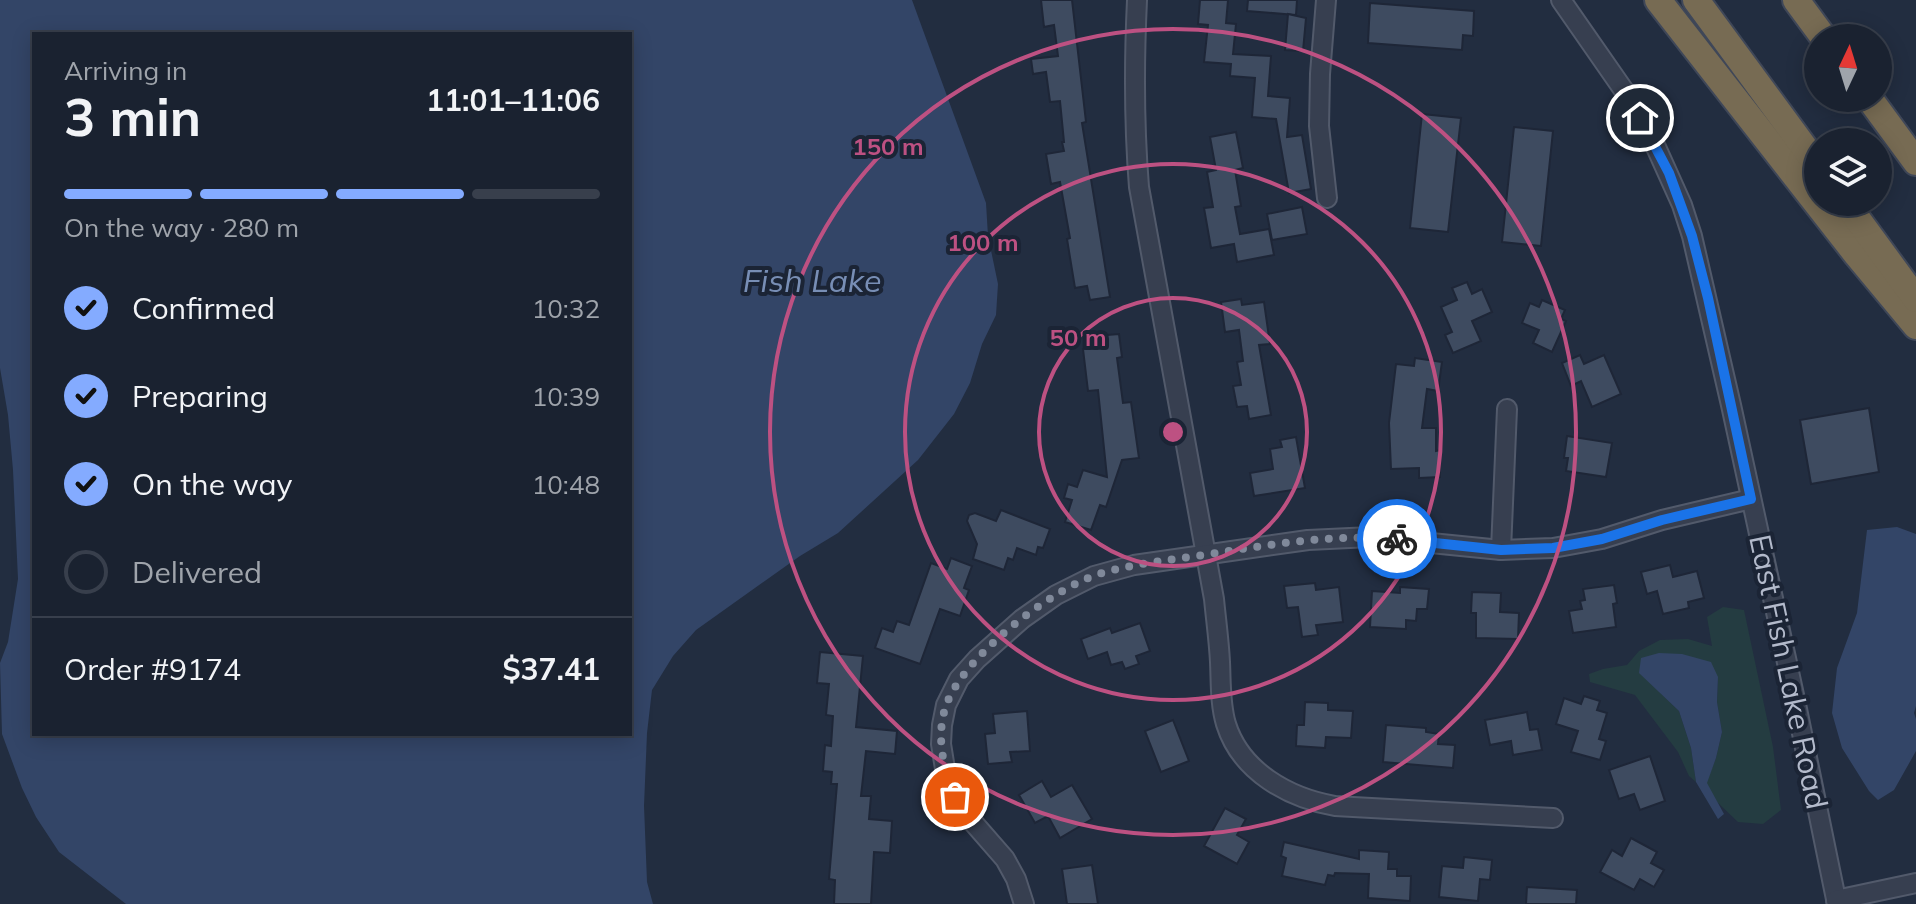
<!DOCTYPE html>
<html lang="en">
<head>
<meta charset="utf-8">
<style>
  :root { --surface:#1a2230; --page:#272f3c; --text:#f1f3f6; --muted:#9fa4ab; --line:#383f4c; --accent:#84abff }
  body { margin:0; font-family:Mulish,sans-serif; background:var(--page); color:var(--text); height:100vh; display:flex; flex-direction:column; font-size:30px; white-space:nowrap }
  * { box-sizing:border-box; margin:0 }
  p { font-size:26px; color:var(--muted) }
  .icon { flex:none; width:44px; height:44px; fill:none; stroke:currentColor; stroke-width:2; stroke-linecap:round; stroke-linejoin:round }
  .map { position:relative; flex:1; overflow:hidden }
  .side { position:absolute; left:32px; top:32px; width:600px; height:704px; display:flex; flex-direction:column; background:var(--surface); border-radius:0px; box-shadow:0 4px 20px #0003,0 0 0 2px var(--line) }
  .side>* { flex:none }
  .needle { width:52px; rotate:4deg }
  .tools { position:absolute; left:1804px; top:24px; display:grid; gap:16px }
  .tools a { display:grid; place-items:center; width:88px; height:88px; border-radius:50%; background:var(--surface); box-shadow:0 4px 20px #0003,0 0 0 2px var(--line); font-size:40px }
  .pin { position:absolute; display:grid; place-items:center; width:68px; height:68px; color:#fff; margin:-34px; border:4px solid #fff; border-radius:50%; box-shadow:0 2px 8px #0007 }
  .courier { position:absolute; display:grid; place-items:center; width:80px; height:80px; margin:-40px; border:6px solid #1a73e8; border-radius:50%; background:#fff; color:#222; box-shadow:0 2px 10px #0007 }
  .headline em { font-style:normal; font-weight:700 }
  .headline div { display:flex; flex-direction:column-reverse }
  .headline { display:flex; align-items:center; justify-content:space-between; height:136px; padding:0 32px }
  h1 { font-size:52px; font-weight:700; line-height:60px }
  .bar { display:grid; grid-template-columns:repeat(4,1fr); gap:12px 8px; align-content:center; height:96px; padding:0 32px }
  .bar i { height:10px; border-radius:6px; background:var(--line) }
  .bar .on { background:var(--accent) }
  .bar p { grid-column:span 4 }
  .line { display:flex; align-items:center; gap:20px; padding:0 32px; border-top:2px solid var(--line) }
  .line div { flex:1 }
  ol { padding:0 32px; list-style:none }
  li { display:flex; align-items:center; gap:24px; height:88px }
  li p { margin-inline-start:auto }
  li .icon { padding:8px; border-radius:50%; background:var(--accent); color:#111; stroke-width:4 }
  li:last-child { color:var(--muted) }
  li i { width:44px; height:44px; border:4px solid var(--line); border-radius:50% }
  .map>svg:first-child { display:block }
</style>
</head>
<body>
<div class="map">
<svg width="1916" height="904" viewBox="0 0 1916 904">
  <rect width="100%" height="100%" fill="#222d40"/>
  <polygon fill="#243c41" points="1723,607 1744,610 1773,747 1781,810 1763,824 1738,822 1717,802 1706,783 1716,758 1722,732 1717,702 1718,678 1639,672 1679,711 1691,748 1696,782 1689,776 1678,752 1635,695 1590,682 1589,674 1603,669 1627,665 1639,651 1660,640 1688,639 1712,646 1707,617"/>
  <g fill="#334567" fill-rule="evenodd">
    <path d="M0,0H912L986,203L988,236L998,284L996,315L982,344L970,383L954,414L918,460L838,533L800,556L696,630L673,656L652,690L647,733L644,806L647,882L653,904H126L59,852L36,817L22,788L2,734L0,663L8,642L18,579L13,470L8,415L0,368ZM34,34H630V734H34Z"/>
    <polygon points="1897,527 1916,534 1916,706 1914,713 1916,719 1916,751 1894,790 1878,800 1869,791 1842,748 1832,713 1837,668 1857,613 1867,530"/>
    <polygon points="1659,653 1682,654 1711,662 1718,677 1717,702 1722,732 1716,758 1707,783 1724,814 1718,819 1696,782 1691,748 1679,711 1639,673 1641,658"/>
  </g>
  <g fill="#3e4b60" stroke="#1e2637" stroke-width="2">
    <polygon points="1041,0 1072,0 1086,122 1082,123 1110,297 1090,300 1087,286 1075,288 1067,239 1070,238 1060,182 1051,184 1046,154 1064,151 1062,142 1064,142 1060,101 1050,102 1046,72 1033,74 1031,59 1058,56 1054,25 1044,27"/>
    <polygon points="1200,0 1228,0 1226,23 1236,24 1233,54 1271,56 1268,96 1290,98 1287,137 1302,135 1311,189 1289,193 1276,119 1252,117 1255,78 1230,76 1231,64 1204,62 1208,25 1198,24"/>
    <polygon points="1248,0 1297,0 1296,15 1247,11"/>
    <polygon points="1370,3 1474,11 1473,36 1463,35 1462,50 1368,43"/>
    <polygon points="1288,14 1306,18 1303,51 1285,50"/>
    <polygon points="1422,114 1461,118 1448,232 1410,228"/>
    <polygon points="1514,127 1553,131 1541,246 1502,242"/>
    <polygon points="1236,132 1243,168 1235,170 1241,206 1235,207 1240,234 1269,229 1274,255 1237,262 1234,244 1211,248 1204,208 1213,207 1207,172 1216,170 1210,137"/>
    <polygon points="1302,207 1307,234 1272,240 1267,214"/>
    <polygon points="1467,282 1472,294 1482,289 1492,312 1472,321 1481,341 1453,353 1445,335 1452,332 1441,307 1457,300 1452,288"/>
    <polygon points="1241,299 1242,305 1264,302 1270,344 1259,345 1271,415 1249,419 1247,406 1237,407 1233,386 1241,385 1237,362 1243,361 1239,330 1225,332 1221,302"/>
    <polygon points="1542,300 1565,310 1561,319 1566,321 1552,352 1533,343 1539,330 1522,323 1530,303 1539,307"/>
    <polygon points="1119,334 1122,357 1117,358 1123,403 1131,402 1139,458 1122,460 1106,507 1100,505 1091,530 1065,522 1072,500 1064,498 1068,484 1077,487 1083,470 1107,477 1098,390 1088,391 1083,349 1097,348 1095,336"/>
    <polygon points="1580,355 1584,364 1604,355 1621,394 1592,407 1581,381 1571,386 1562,363"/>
    <polygon points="1415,358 1442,362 1438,391 1427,389 1422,428 1436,428 1436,451 1440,450 1440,477 1419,478 1419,468 1391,469 1389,423 1396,364 1414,366"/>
    <polygon points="1869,408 1879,472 1811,484 1800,420"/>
    <polygon points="1567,436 1612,443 1606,477 1566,471 1568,458 1564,458"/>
    <polygon points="1296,437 1305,488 1254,496 1250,473 1273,469 1270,449 1282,447 1280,440"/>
    <polygon points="1001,510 1050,529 1043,548 1038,547 1036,555 1017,548 1013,560 1008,558 1004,570 973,559 977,544 967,521 969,515 975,513 996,521"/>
    <polygon points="951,558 972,566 964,588 969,590 960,616 940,609 920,664 875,648 882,628 893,632 897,621 909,625 931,563 947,569"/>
    <polygon points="1670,565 1673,577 1697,571 1704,598 1688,602 1689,608 1663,614 1657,591 1647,594 1641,572"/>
    <polygon points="1315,583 1316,590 1339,587 1343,622 1316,625 1318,635 1302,637 1298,607 1287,608 1284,586"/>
    <polygon points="1614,585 1617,603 1613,604 1616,627 1573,633 1569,611 1582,609 1580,601 1585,600 1583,589"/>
    <polygon points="1400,587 1429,589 1427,609 1417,609 1416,621 1406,620 1406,629 1370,627 1372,591 1400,593"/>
    <polygon points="1472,592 1501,593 1500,612 1519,613 1518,639 1476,638 1476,613 1471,613"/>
    <polygon points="1140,623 1150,651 1136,656 1139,664 1125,669 1122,662 1111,665 1107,652 1088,659 1081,639 1110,628 1112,633"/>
    <polygon points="820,652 863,656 856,727 897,731 895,754 866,751 861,796 871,796 869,819 892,821 890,853 874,852 871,904 834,904 835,880 829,879 837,784 831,784 832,772 823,771 825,745 831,746 833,716 826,715 829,684 817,683"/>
    <polygon points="1584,696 1600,701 1597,710 1607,713 1599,739 1606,741 1600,760 1571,752 1578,731 1556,724 1564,698 1581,704"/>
    <polygon points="1305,702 1328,703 1328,710 1353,711 1351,738 1326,737 1325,748 1296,746 1297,725 1304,725"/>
    <polygon points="1027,711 1030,751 1010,752 1012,762 988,764 985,734 995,733 993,714"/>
    <polygon points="1527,712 1530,730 1538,729 1542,750 1513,755 1511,741 1490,745 1485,720"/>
    <polygon points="1173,720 1189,761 1161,772 1145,731"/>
    <polygon points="1386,725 1426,728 1426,732 1439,734 1438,744 1455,745 1453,768 1383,762"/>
    <polygon points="1650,756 1665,801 1640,810 1634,794 1619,799 1609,770"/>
    <polygon points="1042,781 1051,797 1072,785 1092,819 1060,838 1048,816 1035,823 1019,795"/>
    <polygon points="1225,808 1246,819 1237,835 1249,842 1237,864 1204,846"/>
    <polygon points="1631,838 1657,852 1651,863 1664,870 1654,887 1640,879 1634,890 1600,872 1612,850 1622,856"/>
    <polygon points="1284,842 1359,859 1359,850 1389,852 1388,869 1397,869 1397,876 1411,876 1410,901 1368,898 1369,874 1335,873 1334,876 1328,875 1325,885 1282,876 1286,858 1281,856"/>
    <polygon points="1464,857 1492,860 1490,880 1480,879 1478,901 1439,897 1442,866 1463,868"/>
    <polygon points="1092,865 1098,904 1067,904 1062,869"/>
    <polygon points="1527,887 1577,890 1576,904 1526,904"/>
  </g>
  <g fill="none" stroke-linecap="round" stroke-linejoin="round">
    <g stroke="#525a6b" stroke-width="22">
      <g id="minor">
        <path d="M1137,0C1134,63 1134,125 1139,187L1214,599C1216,620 1219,641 1220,662C1221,683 1220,704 1226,724C1241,772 1289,798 1335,806L1553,818"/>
        <polyline points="1326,0 1320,74 1319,126 1327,198"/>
        <polyline points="1561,0 1625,92 1655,145 1682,205 1692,236 1731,405 1796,704 1837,904"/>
        <polyline points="1501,550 1507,409"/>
        <polyline points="1836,900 1916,883"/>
        <polyline points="1024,904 1016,879 1005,859 971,820 955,797 946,775 941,744 942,725 946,705 959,679 977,659 1022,619 1056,595 1094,576 1134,565 1308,540 1371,537 1501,550 1553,548 1602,539 1662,520 1751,499"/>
      </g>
    </g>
    <g stroke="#3f4758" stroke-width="30">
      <g id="highway">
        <polyline points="1658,0 1857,255 1916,326"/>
        <polyline points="1696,0 1818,166"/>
        <polyline points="1796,0 1824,38"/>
        <polyline points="1869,98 1916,162"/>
        <polyline points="1845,202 1916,299"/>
      </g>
    </g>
    <use href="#minor" stroke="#373f50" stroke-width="18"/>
    <use href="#highway" stroke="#776b53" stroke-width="26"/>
  </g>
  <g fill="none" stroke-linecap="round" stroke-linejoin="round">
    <path stroke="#80899a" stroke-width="8" stroke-dasharray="0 14.4" d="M955,797C943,768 935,734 947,703C966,655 1048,592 1096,575C1133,563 1171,560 1210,554C1272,544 1334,534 1397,539"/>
    <polyline stroke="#1a73e8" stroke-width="10" points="1397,539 1501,550 1553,548 1602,539 1662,520 1751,499 1708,298 1692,236 1669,173 1640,118"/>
  </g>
  <g fill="none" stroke="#bd5182" stroke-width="4">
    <circle cx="1173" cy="432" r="134"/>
    <circle cx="1173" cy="432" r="268"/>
    <circle cx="1173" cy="432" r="403"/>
  </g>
  <g text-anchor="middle" stroke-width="8" stroke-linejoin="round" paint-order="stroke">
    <g font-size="30" fill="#b3bacb" stroke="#1b2435">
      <text transform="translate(1788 672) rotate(78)" y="10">East Fish Lake Road</text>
    </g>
    <g font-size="32" font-style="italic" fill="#788eb5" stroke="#1b2435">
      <text x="812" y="292">Fish Lake</text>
    </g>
  </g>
  <circle cx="1173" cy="432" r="12" fill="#bd5182" stroke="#1b2435" stroke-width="4"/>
  <g font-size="24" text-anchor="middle" font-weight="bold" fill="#bd5182" stroke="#1b2435" stroke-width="8" stroke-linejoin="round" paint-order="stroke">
    <text x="888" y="155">150 m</text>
    <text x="983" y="251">100 m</text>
    <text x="1078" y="346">50 m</text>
  </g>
</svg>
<div class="tools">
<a><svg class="needle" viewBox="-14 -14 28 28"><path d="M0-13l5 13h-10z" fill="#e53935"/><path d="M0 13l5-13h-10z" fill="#9fa4ab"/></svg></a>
<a><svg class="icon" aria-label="layers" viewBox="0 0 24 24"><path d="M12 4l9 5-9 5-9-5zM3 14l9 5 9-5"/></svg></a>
</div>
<div class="pin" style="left:955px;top:797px;background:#ea580c"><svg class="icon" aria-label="bag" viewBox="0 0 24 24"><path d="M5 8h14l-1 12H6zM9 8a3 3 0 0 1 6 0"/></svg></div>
<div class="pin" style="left:1640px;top:118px;background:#1f2937"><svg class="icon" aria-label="home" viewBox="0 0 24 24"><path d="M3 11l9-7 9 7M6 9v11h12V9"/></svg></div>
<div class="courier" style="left:1397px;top:539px"><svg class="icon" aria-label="bike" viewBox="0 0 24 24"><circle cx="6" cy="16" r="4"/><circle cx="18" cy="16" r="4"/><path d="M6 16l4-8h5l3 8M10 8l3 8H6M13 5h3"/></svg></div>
<section class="side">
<div class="headline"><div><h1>3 min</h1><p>Arriving in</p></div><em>11:01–11:06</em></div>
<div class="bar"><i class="on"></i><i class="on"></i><i class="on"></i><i></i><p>On the way · 280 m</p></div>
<ol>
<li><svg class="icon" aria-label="check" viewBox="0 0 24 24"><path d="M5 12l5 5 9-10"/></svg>Confirmed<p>10:32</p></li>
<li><svg class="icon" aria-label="check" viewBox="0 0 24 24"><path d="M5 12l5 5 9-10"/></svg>Preparing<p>10:39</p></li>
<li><svg class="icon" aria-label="check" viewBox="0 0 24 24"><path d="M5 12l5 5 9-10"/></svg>On the way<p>10:48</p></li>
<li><i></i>Delivered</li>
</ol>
<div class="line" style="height:104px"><div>Order #9174</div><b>$37.41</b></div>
</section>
</div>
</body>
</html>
